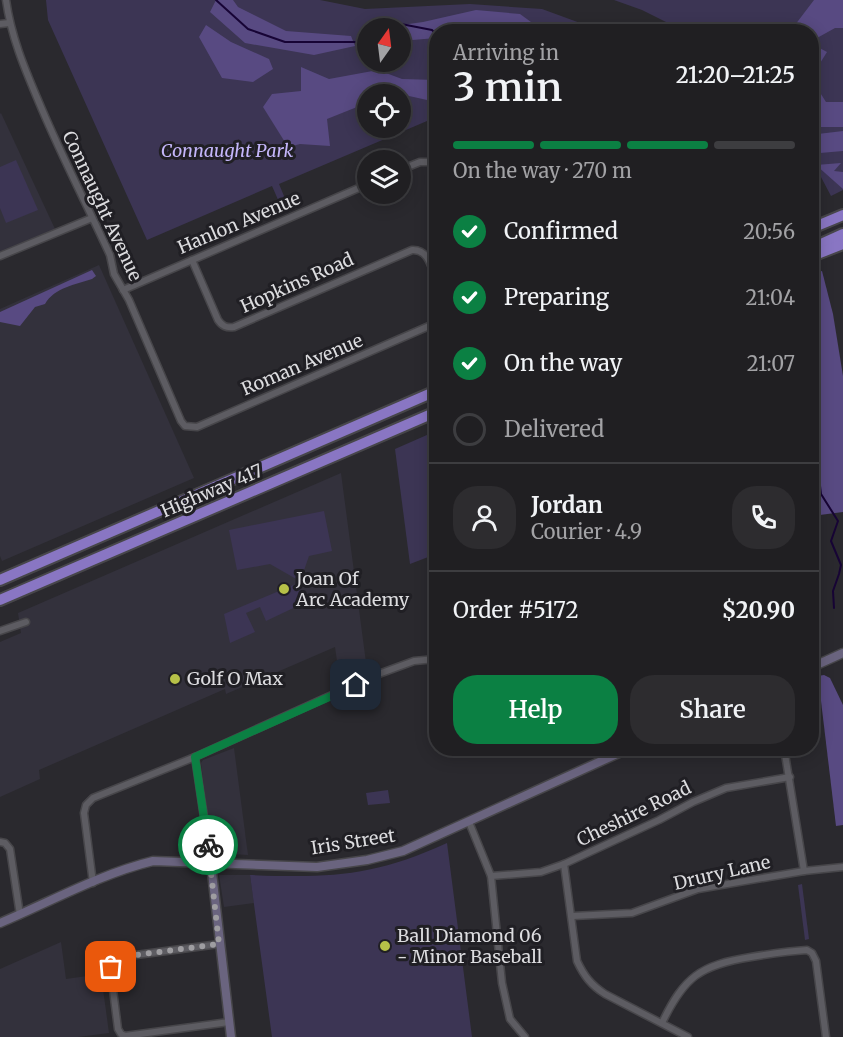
<!DOCTYPE html>
<html lang="en">
<head>
<meta charset="utf-8">
<style>
  :root { --surface:#201f22; --page:#2d2c2f; --text:#f1f3f6; --muted:#a2a2a5; --line:#3d3d40; --accent:#0b8043 }
  body { margin:0; font-family:Merriweather,serif; background:var(--page); color:var(--text); height:100vh; display:flex; flex-direction:column; font-size:22px; white-space:nowrap }
  * { box-sizing:border-box; margin:0 }
  p { font-size:20px; color:var(--muted) }
  .icon { flex:none; width:33px; height:33px; fill:none; stroke:currentColor; stroke-width:2; stroke-linecap:round; stroke-linejoin:round }
  .map { position:relative; flex:1; overflow:hidden }
  .details { position:absolute; left:429px; top:24px; width:390px; height:732px; display:flex; flex-direction:column; background:var(--surface); border-radius:24px; box-shadow:0 3px 15px #0003,0 0 0 2px var(--line) }
  .details>* { flex:none }
  .needle { width:39px; rotate:14deg }
  .fabs { position:absolute; left:357px; top:18px; display:grid; gap:12px }
  .fabs a { display:grid; place-items:center; width:54px; height:54px; border-radius:50%; background:var(--surface); box-shadow:0 3px 15px #0003,0 0 0 2px var(--line); font-size:30px }
  .pin { position:absolute; display:grid; place-items:center; width:51px; height:51px; color:#fff; margin:-26px; border-radius:12px; box-shadow:0 3px 9px #0006 }
  .courier { position:absolute; display:grid; place-items:center; width:60px; height:60px; margin:-30px; border:4px solid #0b8043; border-radius:50%; background:#fff; color:#222; box-shadow:0 2px 8px #0007 }
  .headline em { font-style:normal; font-weight:600 }
  .headline div { display:flex; flex-direction:column-reverse }
  .headline { display:flex; align-items:center; justify-content:space-between; height:102px; padding:0 24px }
  h1 { font-size:39px; font-weight:600; line-height:45px }
  .bar { display:grid; grid-template-columns:repeat(4,1fr); gap:9px 6px; align-content:center; height:72px; padding:0 24px }
  .bar i { height:8px; border-radius:4px; background:var(--line) }
  .bar .selected { background:var(--accent) }
  .bar p { grid-column:span 4 }
  .line { display:flex; align-items:center; gap:15px; padding:0 24px; border-top:2px solid var(--line) }
  .line div { flex:1 }
  .round { display:grid; place-items:center; flex:none; width:63px; height:63px; border-radius:24px; background:var(--page) }
  ol { padding:0 24px; list-style:none }
  li { display:flex; align-items:center; gap:18px; height:66px }
  li p { margin-inline-start:auto }
  li .icon { padding:6px; border-radius:50%; background:var(--accent); color:#fff; stroke-width:4 }
  li:last-child { color:var(--muted) }
  li i { width:33px; height:33px; border:3px solid var(--line); border-radius:50% }
  .cta { display:flex; gap:12px; margin-top:auto; padding:12px 24px }
  .cta a { flex:1; height:69px; border-radius:24px; background:var(--accent); color:#fff; font-size:24px; font-weight:600; line-height:69px; text-align:center }
  .cta a+a { background:var(--page); color:var(--text) }
  .map>svg:first-child { display:block }
</style>
</head>
<body>
<div class="map">
<svg width="843" height="1037" viewBox="0 0 843 1037">
  <rect width="100%" height="100%" fill="#2a292e"/>
  <g fill="#33313c">
    <polygon points="1,113 55,229 0,253 0,114"/>
    <polygon points="99,265 194,478 2,561 0,556 0,309"/>
    <polygon points="341,473 367,670 340,682 335,647 226,694 225,689 39,770 40,779 0,797 0,642 21,633 18,613"/>
    <polygon points="234,748 248,855 215,853 212,851 201,763 203,760"/>
    <polygon points="219,875 250,875 254,903 224,907"/>
    <polygon points="61,942 66,979 101,974 109,1033 78,1037 0,1037 0,969"/>
  </g>
  <g fill="#3c3554" fill-rule="evenodd">
    <path d="M46,0H320L365,9L470,4L542,9L602,31L436,32V125L427,121L279,184L289,208L283,211L272,186L147,240L48,20ZM368,28H400V62H368ZM368,94H400V128H368Z"/>
    <polygon points="614,0 843,0 843,190 831,196 812,160 812,32 684,31 642,10"/>
    <polygon points="16,160 38,210 6,223 0,208 0,167"/>
    <polygon points="436,431 436,554 410,564 395,449"/>
    <polygon points="324,511 332,551 309,556 301,579 298,580 270,564 237,570 229,530"/>
    <polygon points="298,583 306,602 266,621 260,607 246,613 255,632 230,643 224,614"/>
    <polygon points="388,790 390,803 368,805 366,793"/>
    <path d="M447,843L472,1037H272L250,875C329,878 373,877 447,843Z"/>
    <polygon points="802,884 809,939 805,940 798,885"/>
  </g>
  <g fill="#584a82">
    <polygon points="216,0 233,0 238,7 286,31 351,36 355,46 314,55 245,43 210,12"/>
    <polygon points="814,0 843,0 843,28 835,28 817,38 812,34 812,32 807,31 795,25"/>
    <polygon points="476,10 520,14 531,22 559,26 558,32 436,32 436,38 401,41 400,28 380,28 423,22"/>
    <polygon points="206,25 231,42 269,59 273,69 253,82 222,78 199,37"/>
    <polygon points="812,44 827,52 812,76"/>
    <polygon points="301,67 329,79 378,70 402,79 436,80 436,102 400,94 368,94 367,114 359,116 357,107 327,119 330,146 300,144 288,147 263,107 272,94 301,91"/>
    <polygon points="812,80 826,102 843,102 843,127 816,127 812,123"/>
    <polygon points="843,131 843,151 820,153 818,134"/>
    <polygon points="841,163 834,171 843,172 843,189 816,165"/>
    <path d="M92,270L96,276L92,279C75,285 55,287 45,304L35,307L20,326L0,322V312Z"/>
    <polygon points="822,271 833,314 843,376 843,512 812,516 812,274"/>
    <polygon points="824,675 830,678 843,705 843,825 836,826 818,676"/>
  </g>
  <g fill="none" stroke-linecap="round" stroke-linejoin="round">
    <g stroke="#170435" stroke-width="2">
      <polyline points="216,0 248,29 285,42 360,42 368,38"/>
      <polyline points="386,28 396,23 432,30 436,34"/>
      <polyline points="812,419 821,494 838,521 831,541 841,565 839,574 833,591 834,608"/>
    </g>
    <g stroke="#47464a" stroke-width="9">
      <g id="street">
        <path d="M6,0C11,36 24,67 38,100C60,153 86,203 110,255L114,274L129,300L181,421L185,426L197,427L436,323"/>
        <polyline points="0,24 9,23"/>
        <polyline points="400,170 420,162 431,162 436,156"/>
        <polyline points="0,256 92,218"/>
        <path d="M192,260L218,320C222,326 226,328 234,327L412,250C428,249 431,266 436,279"/>
        <polyline points="123,290 368,184"/>
        <polyline points="0,631 26,622"/>
        <polyline points="784,748 804,871"/>
        <polyline points="195,757 211,864"/>
        <polyline points="469,822 491,876 502,983 510,1019 525,1037"/>
        <polyline points="0,842 5,843 10,849 20,915"/>
        <path d="M564,864L577,961C584,976 591,985 605,994L688,1037"/>
        <polyline points="491,876 541,872 564,864 659,820 693,802 726,788 790,777"/>
        <polyline points="93,883 84,813 86,805 93,798 195,757 376,675 414,661 436,659"/>
        <polyline points="573,916 632,913 698,889 804,871 843,867"/>
        <path d="M219,944L121,957C113,961 111,965 111,974L118,1029L121,1034L125,1036L229,1022"/>
        <path d="M662,1023C684,977 700,965 751,957C769,954 788,951 807,950L812,953L816,961L826,1037"/>
      </g>
    </g>
    <g stroke="#47464a" stroke-width="11">
      <g id="secondary">
        <polyline points="812,667 843,653"/>
        <polyline points="211,864 231,1037"/>
        <path d="M0,923C50,902 100,874 153,861L317,867L367,860L403,851L630,748"/>
      </g>
    </g>
    <g stroke="#47464a" stroke-width="14">
      <g id="highway">
        <polyline points="812,228 843,215"/>
        <polyline points="812,248 843,234"/>
        <polyline points="812,256 843,244"/>
        <polyline points="0,580 436,391"/>
        <polyline points="0,600 436,412"/>
      </g>
    </g>
    <use href="#street" stroke="#5d5c62" stroke-width="6"/>
    <use href="#secondary" stroke="#6a647f" stroke-width="8"/>
    <use href="#highway" stroke="#8976c3" stroke-width="10"/>
  </g>
  <g fill="none" stroke-linecap="round" stroke-linejoin="round">
    <polyline stroke="#9e9da1" stroke-width="6" stroke-dasharray="0 10.8" points="111,967 114,960 121,957 219,944 208,845"/>
    <polyline stroke="#0b8043" stroke-width="8" points="208,845 195,757 356,685"/>
  </g>
  <g fill="#b7c148" stroke="#201f24" stroke-width="2">
    <circle cx="284" cy="589" r="6"/>
    <circle cx="175" cy="679" r="6"/>
    <circle cx="385" cy="946" r="6"/>
  </g>
  <g text-anchor="middle" stroke-width="6" stroke-linejoin="round" paint-order="stroke">
    <g font-size="18" font-style="italic" fill="#c4b6fa" stroke="#201f24">
      <text x="227" y="157">Connaught Park</text>
    </g>
    <g font-size="18" fill="#dcdcdf" stroke="#201f24">
      <text transform="translate(102 206) rotate(65)" y="6">Connaught Avenue</text>
      <text transform="translate(239 223) rotate(-23)" y="6">Hanlon Avenue</text>
      <text transform="translate(297 283) rotate(-24)" y="6">Hopkins Road</text>
      <text transform="translate(302 365) rotate(-23)" y="6">Roman Avenue</text>
      <text transform="translate(212 491) rotate(-23)" y="6">Highway 417</text>
      <text transform="translate(634 814) rotate(-26)" y="6">Cheshire Road</text>
      <text transform="translate(353 842) rotate(-9)" y="6">Iris Street</text>
      <text transform="translate(722 873) rotate(-13)" y="6">Drury Lane</text>
    </g>
    <g font-size="18" fill="#dcdcdf" stroke="#201f24" text-anchor="start">
      <text x="296" y="585">Joan Of<tspan x="296" dy="21">Arc Academy</tspan></text>
      <text x="187" y="685">Golf O Max</text>
      <text x="397" y="942">Ball Diamond 06<tspan x="397" dy="21">- Minor Baseball</tspan></text>
    </g>
  </g>
</svg>
<div class="fabs">
<a><svg class="needle" viewBox="-14 -14 28 28"><path d="M0-13l5 13h-10z" fill="#e53935"/><path d="M0 13l5-13h-10z" fill="#a2a2a5"/></svg></a>
<a><svg class="icon" aria-label="locate" viewBox="0 0 24 24"><circle cx="12" cy="12" r="6"/><path d="M12 2v4M12 18v4M2 12h4M18 12h4"/></svg></a>
<a><svg class="icon" aria-label="layers" viewBox="0 0 24 24"><path d="M12 4l9 5-9 5-9-5zM3 14l9 5 9-5"/></svg></a>
</div>
<div class="pin" style="left:111px;top:967px;background:#ea580c"><svg class="icon" aria-label="bag" viewBox="0 0 24 24"><path d="M5 8h14l-1 12H6zM9 8a3 3 0 0 1 6 0"/></svg></div>
<div class="pin" style="left:356px;top:685px;background:#1f2937"><svg class="icon" aria-label="home" viewBox="0 0 24 24"><path d="M3 11l9-7 9 7M6 9v11h12V9"/></svg></div>
<div class="courier" style="left:208px;top:845px"><svg class="icon" aria-label="bike" viewBox="0 0 24 24"><circle cx="6" cy="16" r="4"/><circle cx="18" cy="16" r="4"/><path d="M6 16l4-8h5l3 8M10 8l3 8H6M13 5h3"/></svg></div>
<section class="details">
<div class="headline"><div><h1>3 min</h1><p>Arriving in</p></div><em>21:20–21:25</em></div>
<div class="bar"><i class="selected"></i><i class="selected"></i><i class="selected"></i><i></i><p>On the way · 270 m</p></div>
<ol>
<li><svg class="icon" aria-label="check" viewBox="0 0 24 24"><path d="M5 12l5 5 9-10"/></svg>Confirmed<p>20:56</p></li>
<li><svg class="icon" aria-label="check" viewBox="0 0 24 24"><path d="M5 12l5 5 9-10"/></svg>Preparing<p>21:04</p></li>
<li><svg class="icon" aria-label="check" viewBox="0 0 24 24"><path d="M5 12l5 5 9-10"/></svg>On the way<p>21:07</p></li>
<li><i></i>Delivered</li>
</ol>
<div class="line" style="height:108px"><a class="round"><svg class="icon" aria-label="person" viewBox="0 0 24 24"><circle cx="12" cy="8" r="4"/><path d="M4 21q1-7 8-7t8 7"/></svg></a><div><b>Jordan</b><p>Courier · 4.9</p></div><a class="round"><svg class="icon" aria-label="phone" viewBox="0 0 24 24"><path d="M5 4h4l2 5-3 2q2 4 5 5l2-3 5 2v4C11 20 4 13 5 4z"/></svg></a></div>
<div class="line" style="height:78px"><div>Order #5172</div><b>$20.90</b></div>
<div class="cta"><a>Help</a><a>Share</a></div>
</section>
</div>
</body>
</html>
